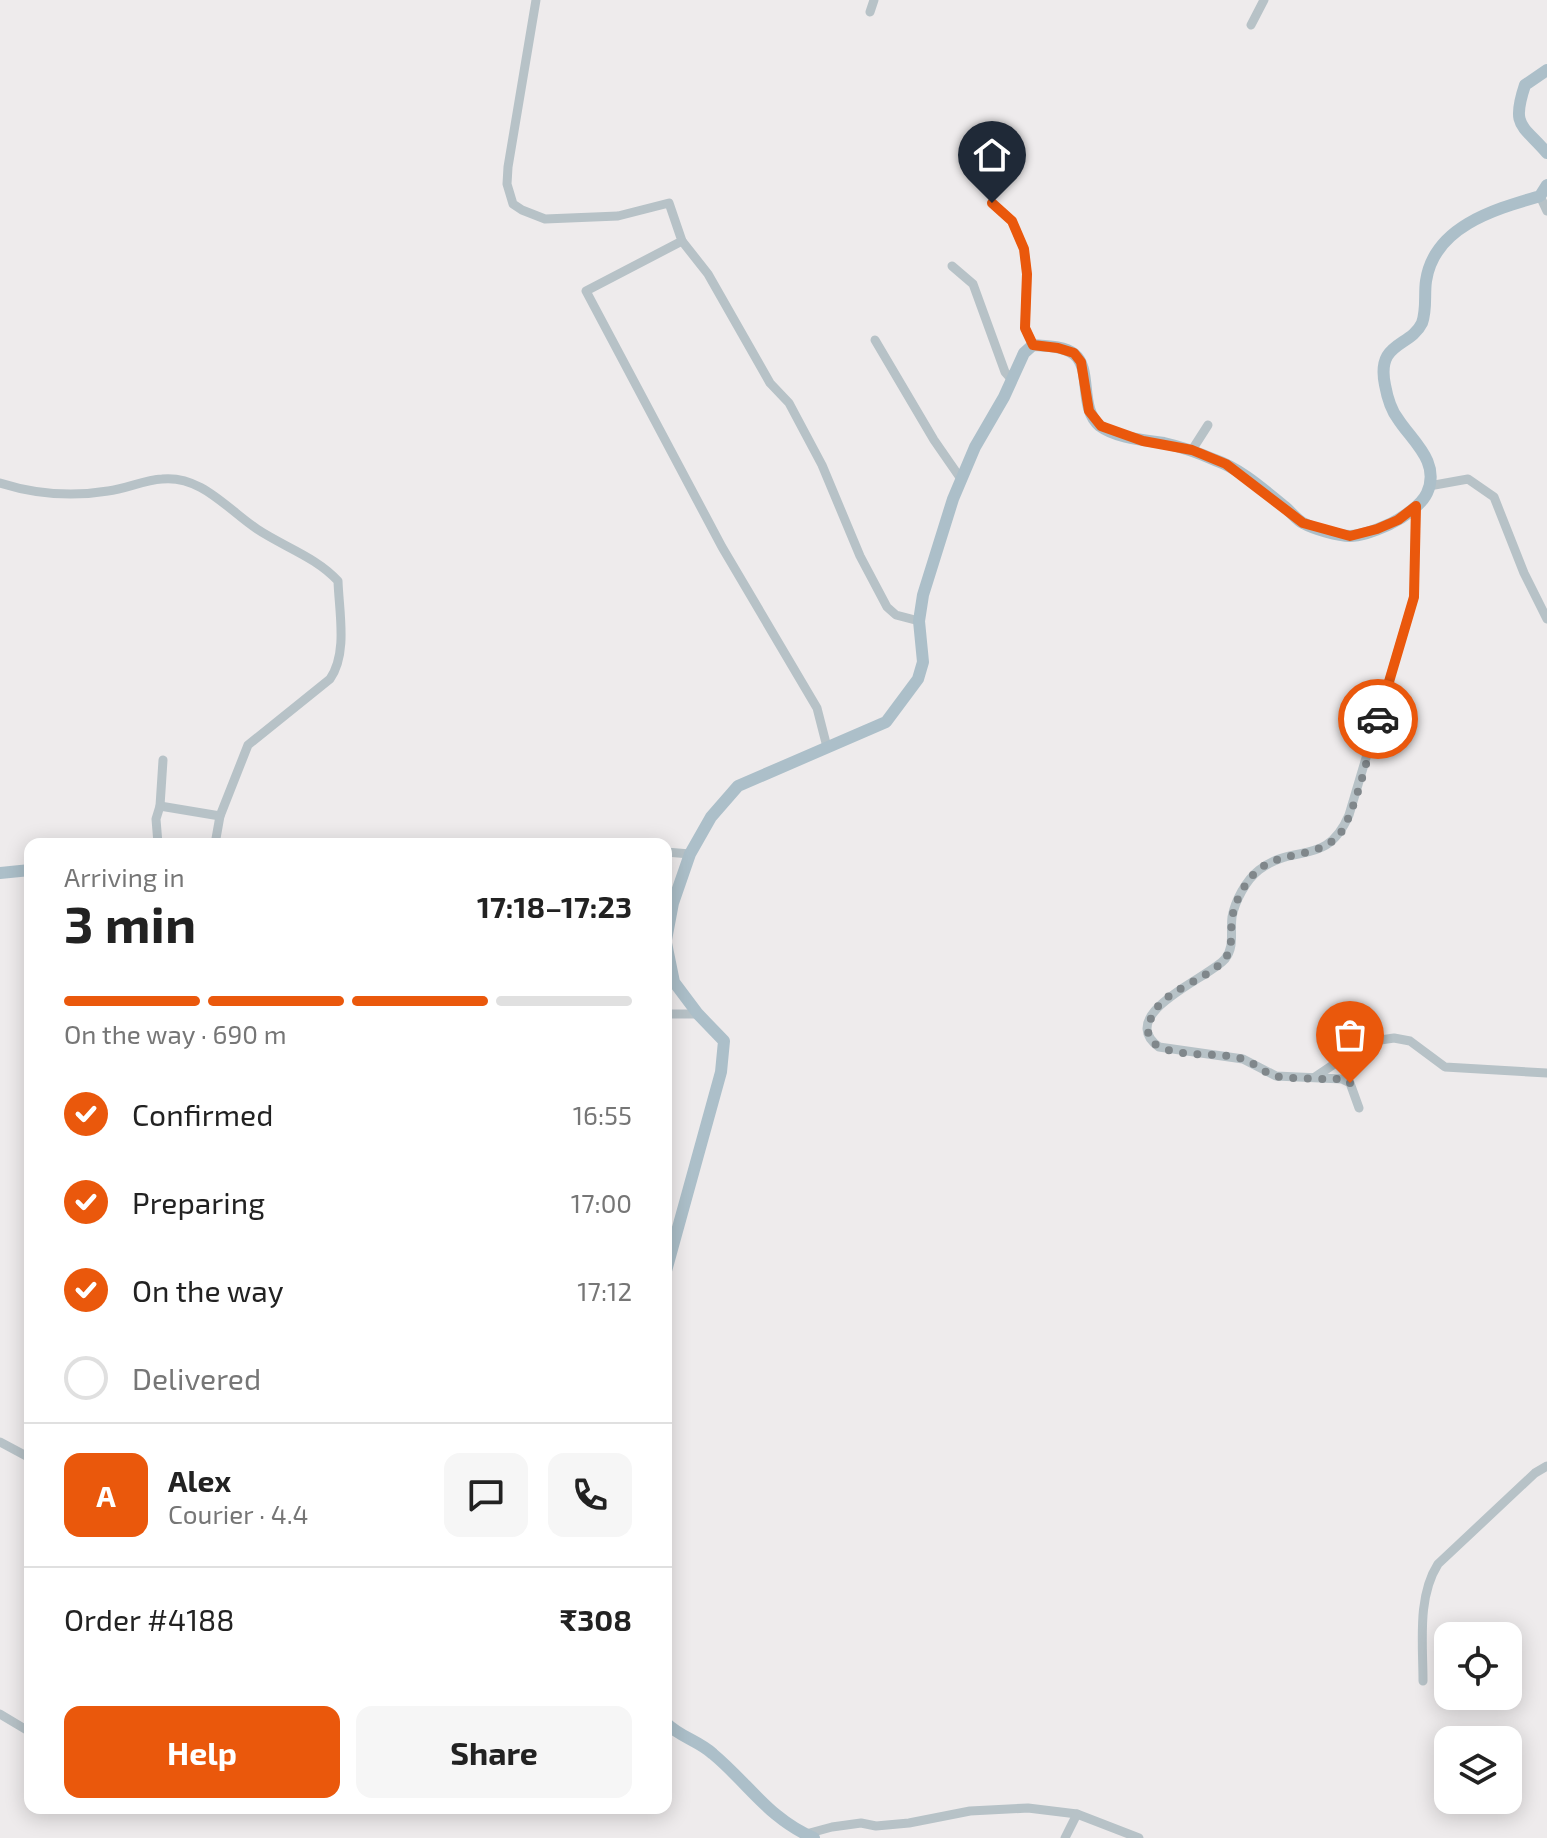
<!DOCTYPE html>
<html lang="en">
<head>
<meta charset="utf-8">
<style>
  :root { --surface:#fff; --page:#f6f6f6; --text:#222; --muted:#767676; --line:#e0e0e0; --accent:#ea580c }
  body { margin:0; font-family:"Exo 2",sans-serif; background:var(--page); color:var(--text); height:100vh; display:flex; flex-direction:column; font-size:30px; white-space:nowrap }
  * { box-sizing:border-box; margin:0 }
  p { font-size:26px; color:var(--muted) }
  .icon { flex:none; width:44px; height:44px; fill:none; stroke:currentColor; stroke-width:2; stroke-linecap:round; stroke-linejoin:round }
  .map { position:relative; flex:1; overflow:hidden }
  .sheet { position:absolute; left:24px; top:838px; width:648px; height:976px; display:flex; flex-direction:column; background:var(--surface); border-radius:16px; box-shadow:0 4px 20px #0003 }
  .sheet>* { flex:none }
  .fabs { position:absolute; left:1434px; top:1622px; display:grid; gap:16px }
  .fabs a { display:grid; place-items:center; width:88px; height:88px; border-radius:16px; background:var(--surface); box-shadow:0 4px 20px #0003; font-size:40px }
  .pin { position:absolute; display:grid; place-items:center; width:68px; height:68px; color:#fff; margin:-82px -34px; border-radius:50% 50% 50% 0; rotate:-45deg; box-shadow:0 0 8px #0007 }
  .pin .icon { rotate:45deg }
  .courier { position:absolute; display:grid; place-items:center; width:80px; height:80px; margin:-40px; border:6px solid #ea580c; border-radius:50%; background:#fff; color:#222; box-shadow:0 2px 10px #0007 }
  .summary em { font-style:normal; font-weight:700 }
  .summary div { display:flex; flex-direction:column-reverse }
  .summary { display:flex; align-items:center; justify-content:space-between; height:136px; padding:0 40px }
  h1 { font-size:52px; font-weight:700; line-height:60px }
  .bar { display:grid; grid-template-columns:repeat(4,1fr); gap:12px 8px; align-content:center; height:96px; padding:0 40px }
  .bar i { height:10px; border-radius:6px; background:var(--line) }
  .bar .active { background:var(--accent) }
  .bar p { grid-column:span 4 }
  .line { display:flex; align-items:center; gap:20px; padding:0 40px; border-top:2px solid var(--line) }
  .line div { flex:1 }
  .round { display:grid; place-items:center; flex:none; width:84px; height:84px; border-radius:16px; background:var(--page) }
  ol { padding:0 40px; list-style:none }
  li { display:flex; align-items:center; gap:24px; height:88px }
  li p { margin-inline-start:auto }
  li .icon { padding:8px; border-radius:50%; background:var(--accent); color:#fff; stroke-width:4 }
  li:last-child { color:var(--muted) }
  li i { width:44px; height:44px; border:4px solid var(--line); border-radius:50% }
  .cta { display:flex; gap:16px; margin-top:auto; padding:16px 40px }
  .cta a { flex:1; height:92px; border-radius:16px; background:var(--accent); color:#fff; font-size:32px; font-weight:700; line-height:92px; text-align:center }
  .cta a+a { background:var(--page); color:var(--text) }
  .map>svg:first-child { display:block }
</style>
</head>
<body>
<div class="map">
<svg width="1547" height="1838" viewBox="0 0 1547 1838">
  <rect width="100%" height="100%" fill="#eeebec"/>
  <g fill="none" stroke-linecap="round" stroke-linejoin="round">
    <g stroke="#b7c2c7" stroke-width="9">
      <polyline points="536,0 508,167 507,184 513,204 522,210 545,219 618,216 669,203 682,241 586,291 722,547 817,708 827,747"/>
      <polyline points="870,12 874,0"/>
      <polyline points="1251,25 1264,0"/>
      <polyline points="1540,196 1547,211"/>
      <polyline points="992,203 1012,221 1024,249 1027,274 1025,328 1033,345"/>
      <polyline points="682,241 708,274 770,383 789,403 822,465 860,556 887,607 896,615 919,621"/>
      <polyline points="952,266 973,284 1005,372 1012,380"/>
      <polyline points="875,340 934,440 961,479"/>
      <polyline points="1192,450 1208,425"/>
      <path d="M0,483C35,494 72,497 108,491C126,489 144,480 162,479C201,475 227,509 257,529C284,547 316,557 338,581C339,612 348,653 330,679L248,745L220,816L215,844"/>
      <polyline points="1429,486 1468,479 1494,497 1524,573 1547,619"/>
      <polyline points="160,806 220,816"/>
      <polyline points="158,844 156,819 160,806 163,760"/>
      <polyline points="666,852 690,854"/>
      <polyline points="666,1014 698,1014"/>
      <polyline points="1315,1077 1367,1042 1394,1038 1410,1041 1445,1067 1547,1073"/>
      <path d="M1359,1108L1350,1083L1342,1079L1276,1076L1243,1059L1159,1047C1114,1014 1209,978 1225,959C1235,947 1230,932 1232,917C1235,901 1246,880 1259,870C1295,842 1326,868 1349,815L1414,597L1416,506"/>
      <polyline points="0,1442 30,1458"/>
      <path d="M1423,1681C1423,1643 1417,1597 1438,1564L1535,1473L1547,1466"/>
      <polyline points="0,1714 30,1732"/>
      <polyline points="806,1834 832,1827 861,1823 876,1826 909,1823 970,1811 1028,1808 1077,1814 1139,1838"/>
      <polyline points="1065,1838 1077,1814"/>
    </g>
    <g stroke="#acbfc9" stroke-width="12">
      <path d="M1547,70L1525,85C1511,127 1522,124 1547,153"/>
      <polyline points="0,873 30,870"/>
      <path d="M666,940L673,903L690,854L711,817L738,786L886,722L918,679L923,662L919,621L923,595L953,499L975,447L1004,397L1024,353L1033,345C1046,346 1064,346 1074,354C1093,369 1078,408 1100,426C1116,438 1144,440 1164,443C1182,447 1199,453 1215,460C1241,469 1264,490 1285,507C1291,512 1297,520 1303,523C1314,529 1338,536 1350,536C1363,536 1379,529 1390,524C1402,518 1421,506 1427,493C1441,462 1412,441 1398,419C1391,410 1387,396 1385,385C1376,341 1410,348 1422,323C1427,309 1424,294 1426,281C1434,226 1496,209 1540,196L1547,185"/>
      <polyline points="666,943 674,982 698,1014 724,1041 721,1072 666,1271"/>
      <path d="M666,1723C680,1737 699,1741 713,1754C749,1784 769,1819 814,1838"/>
    </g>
  </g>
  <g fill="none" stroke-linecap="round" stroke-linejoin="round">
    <path stroke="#80878b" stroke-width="8" stroke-dasharray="0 14.4" d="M1350,1083L1342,1079C1329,1079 1286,1079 1275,1076C1264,1073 1254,1062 1243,1059C1217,1051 1183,1059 1158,1046C1148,1041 1146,1031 1150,1021C1160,989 1204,983 1224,960C1234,948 1230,933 1232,919C1234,903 1245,882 1257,871C1281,850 1318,859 1339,835C1354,817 1371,745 1378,719"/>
    <polyline stroke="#ea580c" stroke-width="10" points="992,203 1012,221 1024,249 1027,274 1025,328 1033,345 1058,348 1074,353 1081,362 1089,411 1101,426 1143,441 1192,450 1226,464 1303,523 1350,536 1377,529 1398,520 1416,506 1414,597 1378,719"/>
  </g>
</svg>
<div class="fabs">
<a><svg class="icon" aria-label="locate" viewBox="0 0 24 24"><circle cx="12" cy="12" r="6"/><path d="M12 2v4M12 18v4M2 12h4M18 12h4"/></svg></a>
<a><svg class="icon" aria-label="layers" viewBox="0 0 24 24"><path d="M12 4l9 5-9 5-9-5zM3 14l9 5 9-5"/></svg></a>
</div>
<div class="pin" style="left:1350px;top:1083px;background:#ea580c"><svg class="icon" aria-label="bag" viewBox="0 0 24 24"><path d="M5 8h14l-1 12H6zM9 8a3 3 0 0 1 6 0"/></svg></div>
<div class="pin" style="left:992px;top:203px;background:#1f2937"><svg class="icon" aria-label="home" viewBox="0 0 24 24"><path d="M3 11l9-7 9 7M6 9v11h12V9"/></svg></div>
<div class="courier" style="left:1378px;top:719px"><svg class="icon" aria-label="car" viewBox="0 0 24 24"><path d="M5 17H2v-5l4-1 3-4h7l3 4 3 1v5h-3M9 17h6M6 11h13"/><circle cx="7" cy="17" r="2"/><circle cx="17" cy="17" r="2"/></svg></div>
<section class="sheet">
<div class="summary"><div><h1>3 min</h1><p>Arriving in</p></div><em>17:18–17:23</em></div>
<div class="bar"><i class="active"></i><i class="active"></i><i class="active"></i><i></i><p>On the way · 690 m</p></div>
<ol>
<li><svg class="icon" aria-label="check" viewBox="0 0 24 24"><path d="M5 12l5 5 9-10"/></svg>Confirmed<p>16:55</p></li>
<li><svg class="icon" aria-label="check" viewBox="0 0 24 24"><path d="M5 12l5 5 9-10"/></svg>Preparing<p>17:00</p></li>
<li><svg class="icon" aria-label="check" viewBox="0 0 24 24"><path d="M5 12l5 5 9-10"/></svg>On the way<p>17:12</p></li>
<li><i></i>Delivered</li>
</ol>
<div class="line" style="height:144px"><b class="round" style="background:var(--accent);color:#fff">A</b><div><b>Alex</b><p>Courier · 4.4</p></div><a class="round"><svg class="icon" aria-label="chat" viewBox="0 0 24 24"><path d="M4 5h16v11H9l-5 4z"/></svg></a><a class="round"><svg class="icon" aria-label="phone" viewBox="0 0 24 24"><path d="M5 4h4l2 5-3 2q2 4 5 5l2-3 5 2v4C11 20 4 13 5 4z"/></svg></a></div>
<div class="line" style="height:104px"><div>Order #4188</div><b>₹308</b></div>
<div class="cta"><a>Help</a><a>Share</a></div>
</section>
</div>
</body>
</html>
